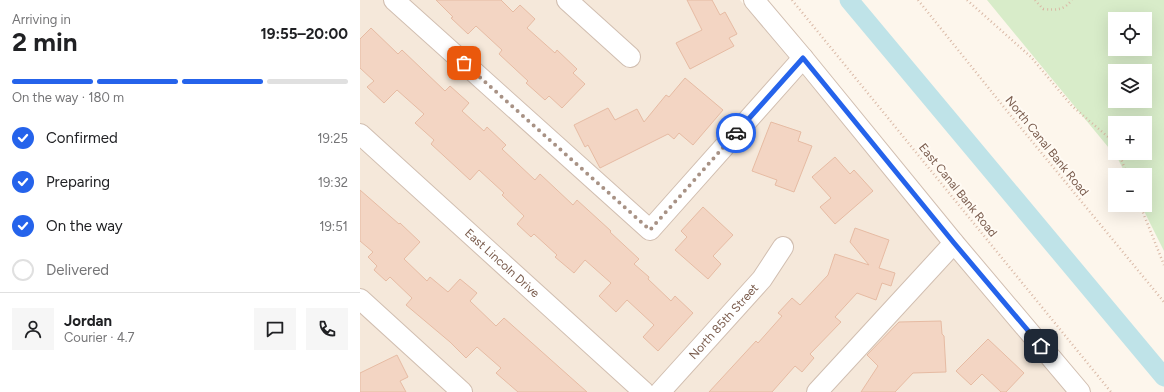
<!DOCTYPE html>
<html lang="en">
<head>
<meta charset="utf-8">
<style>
  :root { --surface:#fff; --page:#f6f6f6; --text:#202124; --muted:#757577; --line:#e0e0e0; --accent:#2563eb }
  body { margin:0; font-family:Figtree,sans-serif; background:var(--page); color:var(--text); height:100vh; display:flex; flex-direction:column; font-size:15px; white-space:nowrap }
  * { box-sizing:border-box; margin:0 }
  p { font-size:13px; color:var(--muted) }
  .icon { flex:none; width:22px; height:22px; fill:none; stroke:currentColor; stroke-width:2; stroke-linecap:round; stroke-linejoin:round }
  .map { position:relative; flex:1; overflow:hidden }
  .side { display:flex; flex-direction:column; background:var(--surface); width:360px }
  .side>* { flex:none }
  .buttons { position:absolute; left:748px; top:12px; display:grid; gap:8px }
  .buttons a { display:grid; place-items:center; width:44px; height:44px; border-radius:0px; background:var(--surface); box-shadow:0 4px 16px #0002; font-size:20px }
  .pin { position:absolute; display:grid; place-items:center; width:34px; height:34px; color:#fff; margin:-17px; border-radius:8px; box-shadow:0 2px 6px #0006 }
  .courier { position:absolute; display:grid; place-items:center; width:40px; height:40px; margin:-20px; border:3px solid #2563eb; border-radius:50%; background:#fff; color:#222; box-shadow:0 1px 5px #0007 }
  .overview em { font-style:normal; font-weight:700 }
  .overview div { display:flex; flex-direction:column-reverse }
  .overview { display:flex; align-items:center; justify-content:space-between; height:68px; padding:0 12px }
  h1 { font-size:26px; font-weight:700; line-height:30px }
  .bar { display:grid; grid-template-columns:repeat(4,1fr); gap:6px 4px; align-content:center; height:48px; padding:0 12px }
  .bar i { height:5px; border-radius:3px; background:var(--line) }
  .bar .active { background:var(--accent) }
  .bar p { grid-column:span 4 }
  .line { display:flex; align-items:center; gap:10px; padding:0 12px; border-top:1px solid var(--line) }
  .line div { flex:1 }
  .round { display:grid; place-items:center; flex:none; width:42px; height:42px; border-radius:0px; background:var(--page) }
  ol { padding:0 12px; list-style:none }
  li { display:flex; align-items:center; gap:12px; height:44px }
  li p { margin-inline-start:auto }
  li .icon { padding:4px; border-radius:50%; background:var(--accent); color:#fff; stroke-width:4 }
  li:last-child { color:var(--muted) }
  li i { width:22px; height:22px; border:2px solid var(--line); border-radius:50% }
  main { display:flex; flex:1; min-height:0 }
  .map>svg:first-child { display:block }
</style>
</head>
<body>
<main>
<section class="side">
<div class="overview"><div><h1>2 min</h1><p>Arriving in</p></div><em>19:55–20:00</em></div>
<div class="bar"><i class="active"></i><i class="active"></i><i class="active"></i><i></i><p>On the way · 180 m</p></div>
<ol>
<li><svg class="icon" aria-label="check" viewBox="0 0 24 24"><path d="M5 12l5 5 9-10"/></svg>Confirmed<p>19:25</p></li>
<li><svg class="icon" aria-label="check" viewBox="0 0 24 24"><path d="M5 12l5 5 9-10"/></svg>Preparing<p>19:32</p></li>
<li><svg class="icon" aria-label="check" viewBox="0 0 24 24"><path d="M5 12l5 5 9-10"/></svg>On the way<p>19:51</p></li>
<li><i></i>Delivered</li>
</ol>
<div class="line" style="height:72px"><a class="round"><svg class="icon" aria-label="person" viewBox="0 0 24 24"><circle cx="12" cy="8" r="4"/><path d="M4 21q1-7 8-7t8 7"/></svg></a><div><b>Jordan</b><p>Courier · 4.7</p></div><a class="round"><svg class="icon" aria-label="chat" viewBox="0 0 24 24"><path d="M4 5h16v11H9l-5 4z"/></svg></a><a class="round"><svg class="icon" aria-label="phone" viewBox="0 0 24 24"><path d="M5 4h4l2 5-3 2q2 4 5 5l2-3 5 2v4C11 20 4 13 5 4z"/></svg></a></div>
</section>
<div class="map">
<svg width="804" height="392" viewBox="0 0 804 392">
  <rect width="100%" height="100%" fill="#fdf6ec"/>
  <polygon fill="#f5e8da" points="0,0 380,0 708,392 0,392"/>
  <path fill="#d8ecc9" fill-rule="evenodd" d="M627,0H804V251L781,205H785V175H766L758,159ZM755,19H785V49H755ZM755,71H785V101H755ZM755,123H785V153H755Z"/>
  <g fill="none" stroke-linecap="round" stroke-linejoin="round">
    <polyline stroke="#bfe3e8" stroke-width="19" points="489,0 804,377"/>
  </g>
  <g fill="#f3d5c3" stroke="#e6bba3">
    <polygon points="76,0 141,0 153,12 160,5 175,19 167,28 195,53 197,50 217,69 213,73 225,84 202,108 189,96 185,100 166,83 168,81 139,54 142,50 116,26 108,34 91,18 93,17"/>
    <polygon points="327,0 352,0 360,15 365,12 377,34 369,38 374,46 330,69 316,43 342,30"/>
    <polygon points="11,28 38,54 42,50 85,91 90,86 109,103 102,111 124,131 127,127 146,145 142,149 175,180 180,174 213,205 217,200 251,231 250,232 279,259 274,264 289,277 288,279 311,301 315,296 333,313 298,351 283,337 294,325 267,300 256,312 239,296 251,283 225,260 214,273 195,257 197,255 174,234 171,237 157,224 164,216 142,195 144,193 119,170 110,180 71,144 74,140 55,123 64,114 37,90 24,103 7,87 14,81 0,68 0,39"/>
    <polygon points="325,78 363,110 333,145 319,133 314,139 308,134 240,168 228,145 225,147 214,125 248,108 255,120 277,109 284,122 306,95 309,97"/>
    <polygon points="411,122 441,132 438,141 452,146 434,192 415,185 417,180 392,171"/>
    <polygon points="475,157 490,174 494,170 513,191 475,224 460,207 471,198 452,177"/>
    <polygon points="0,190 39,224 40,223 60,242 44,259 67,281 70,277 88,292 100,279 117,293 110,301 136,326 144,318 227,392 158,392 136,373 141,368 117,347 106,358 90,342 46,305 52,298 30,277 26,281 14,270 17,266 8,257 13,252 0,241"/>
    <polygon points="343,207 373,235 353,256 361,264 348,279 315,250 327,237 321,231"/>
    <polygon points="495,228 529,240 519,268 535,273 531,286 522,283 516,300 497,293 475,317 481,322 450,354 454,358 442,372 435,366 412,392 349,392 396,341 398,343 422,316 418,313 432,298 440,305 468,275 475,254 509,265 490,242"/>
    <polygon points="581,321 582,334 584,336 586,372 553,373 535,392 501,392 518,366 507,355 539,322"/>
    <polygon points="628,339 664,373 646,392 641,392 622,374 611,385 596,371"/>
    <polygon points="37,355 48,377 40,381 46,392 0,392 0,373"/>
  </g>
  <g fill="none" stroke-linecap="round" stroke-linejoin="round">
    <g stroke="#d1beb0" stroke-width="22">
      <g id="minor">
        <polyline points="34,0 290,230 443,58"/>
        <polyline points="207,0 270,57"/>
        <polyline points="394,0 443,58 594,243 720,392"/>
        <path id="s1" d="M0,134L284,392"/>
        <polyline points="0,299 102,392"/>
        <path id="s2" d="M300,392L402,279L423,247"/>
        <polyline points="457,392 594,243"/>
      </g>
    </g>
    <g stroke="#d9b8a5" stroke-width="2.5" stroke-dasharray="1 3" stroke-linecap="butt">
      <polyline points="432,0 751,392"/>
      <polyline points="558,0 647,111 804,302"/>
      <polyline points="607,0 671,57 712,106 754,142 755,144"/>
      <path d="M675,0L683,9C696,10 703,11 712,0"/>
      <polyline points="759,153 767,175"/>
      <polyline points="780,205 804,265"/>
    </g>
    <use href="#minor" stroke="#fff" stroke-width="20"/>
  </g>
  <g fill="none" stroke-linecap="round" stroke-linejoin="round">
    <polyline stroke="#a89285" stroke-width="4" stroke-dasharray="0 7.2" points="104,63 290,230 376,133"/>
    <polyline stroke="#2563eb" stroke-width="5" points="376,133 443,58 594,243 681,346"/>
  </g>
  <g text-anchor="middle" stroke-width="4" stroke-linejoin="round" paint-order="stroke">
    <g font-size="12" fill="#7a5c4d" stroke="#fffaf3">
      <text transform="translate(687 146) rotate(51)" y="4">North Canal Bank Road</text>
      <text transform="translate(598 190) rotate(51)" y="4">East Canal Bank Road</text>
      <text dy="4" stroke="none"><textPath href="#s1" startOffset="192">East Lincoln Drive</textPath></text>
      <text dy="4" stroke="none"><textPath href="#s2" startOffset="95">North 85th Street</textPath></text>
    </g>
  </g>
</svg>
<div class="buttons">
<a><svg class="icon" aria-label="locate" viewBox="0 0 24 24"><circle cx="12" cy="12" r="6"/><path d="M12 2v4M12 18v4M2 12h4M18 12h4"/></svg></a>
<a><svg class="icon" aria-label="layers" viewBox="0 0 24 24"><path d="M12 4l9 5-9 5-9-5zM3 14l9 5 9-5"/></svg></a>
<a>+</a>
<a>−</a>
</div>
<div class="pin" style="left:104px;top:63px;background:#ea580c"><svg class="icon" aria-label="bag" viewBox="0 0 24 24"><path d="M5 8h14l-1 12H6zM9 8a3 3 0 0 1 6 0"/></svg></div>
<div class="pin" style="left:681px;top:346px;background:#1f2937"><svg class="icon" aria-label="home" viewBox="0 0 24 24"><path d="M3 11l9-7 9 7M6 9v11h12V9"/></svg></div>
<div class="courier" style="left:376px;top:133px"><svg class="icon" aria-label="car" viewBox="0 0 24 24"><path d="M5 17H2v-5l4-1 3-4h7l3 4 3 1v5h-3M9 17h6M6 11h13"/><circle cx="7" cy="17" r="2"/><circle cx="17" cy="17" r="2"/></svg></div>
</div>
</main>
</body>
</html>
